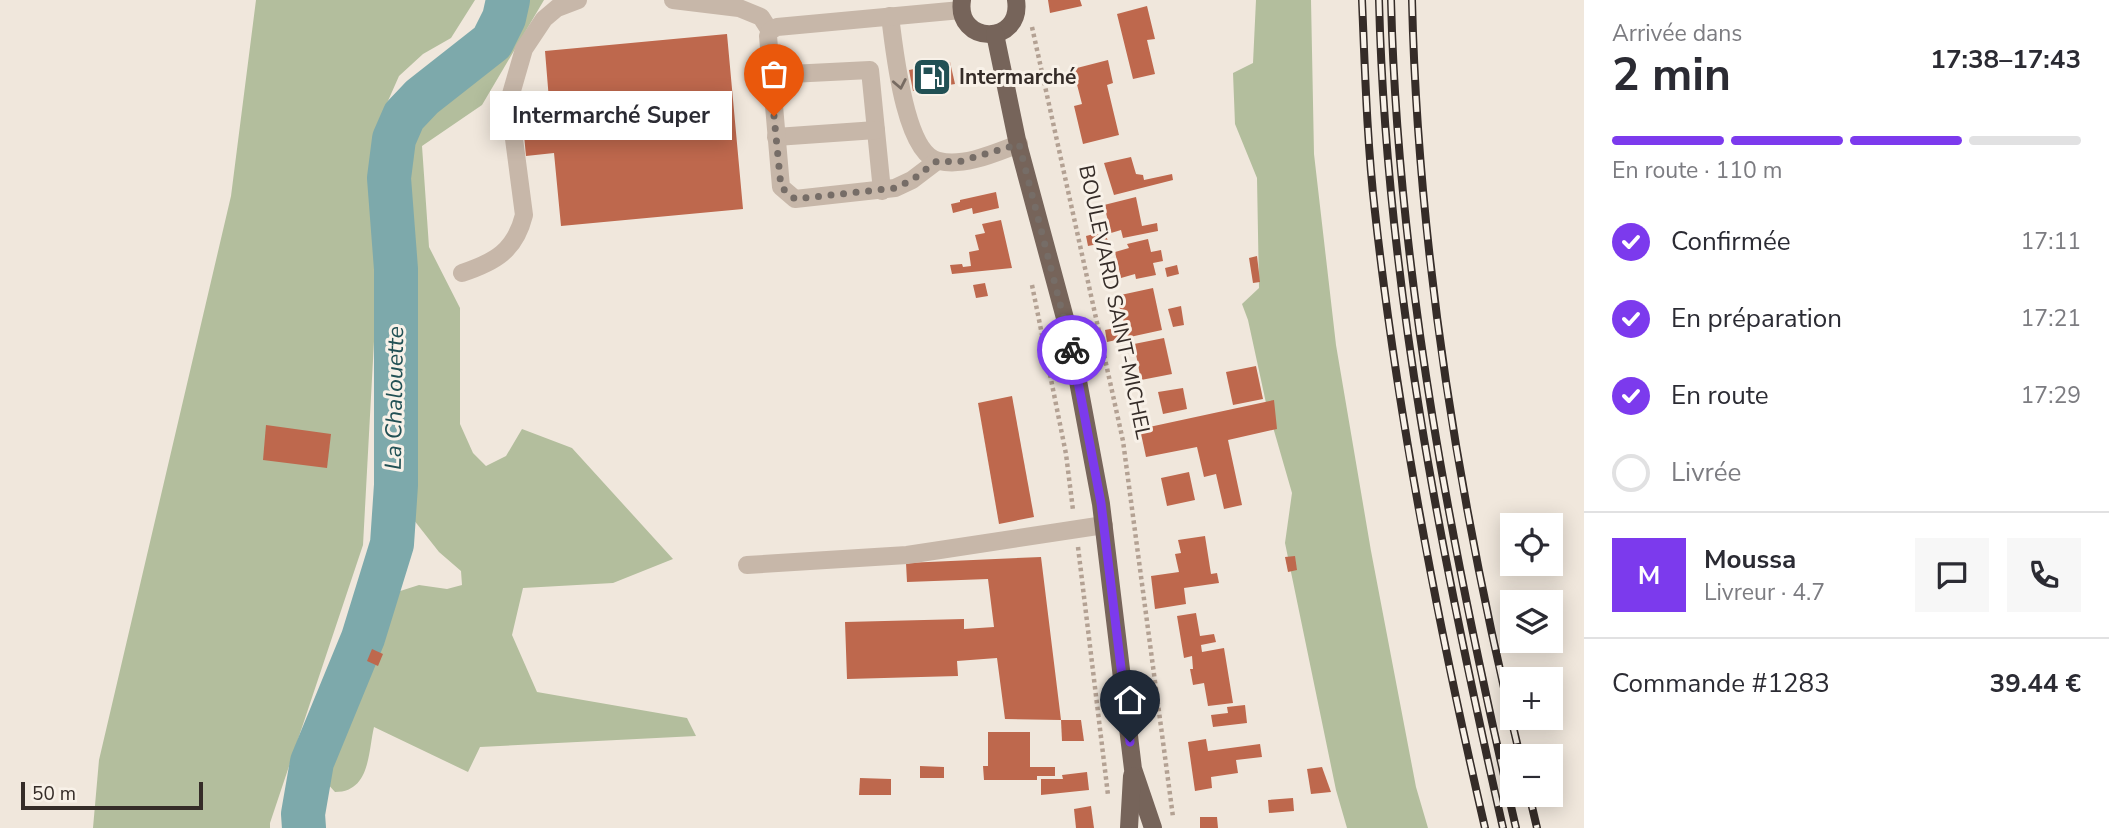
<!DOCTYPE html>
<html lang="fr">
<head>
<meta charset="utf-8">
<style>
  :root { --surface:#fff; --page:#f7f7f7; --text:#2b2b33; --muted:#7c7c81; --line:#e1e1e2; --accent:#7c3aed }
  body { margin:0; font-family:"Nunito Sans",sans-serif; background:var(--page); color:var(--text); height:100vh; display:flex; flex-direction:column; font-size:26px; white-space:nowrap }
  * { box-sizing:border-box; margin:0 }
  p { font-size:23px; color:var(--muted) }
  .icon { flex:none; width:38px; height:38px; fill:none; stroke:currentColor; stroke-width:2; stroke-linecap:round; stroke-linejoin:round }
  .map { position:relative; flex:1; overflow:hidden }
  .sheet { display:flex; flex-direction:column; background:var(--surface); width:525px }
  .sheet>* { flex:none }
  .fabs { position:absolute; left:1500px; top:513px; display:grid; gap:14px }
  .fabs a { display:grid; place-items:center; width:63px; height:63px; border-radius:0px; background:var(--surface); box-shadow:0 4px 18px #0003; font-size:35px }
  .scale { position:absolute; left:21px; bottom:18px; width:182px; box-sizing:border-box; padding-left:7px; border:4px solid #352c28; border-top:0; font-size:19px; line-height:24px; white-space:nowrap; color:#352c28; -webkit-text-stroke:5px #f8f1e8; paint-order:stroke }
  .pin { position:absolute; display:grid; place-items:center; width:60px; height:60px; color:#fff; margin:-72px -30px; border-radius:50% 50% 50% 0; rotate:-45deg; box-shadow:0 0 7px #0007 }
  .pin .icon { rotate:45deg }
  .courier { position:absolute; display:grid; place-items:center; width:70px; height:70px; margin:-35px; border:5px solid #7c3aed; border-radius:50%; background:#fff; color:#222; box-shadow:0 2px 9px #0007 }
  .bubble { position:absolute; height:49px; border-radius:0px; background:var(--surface); box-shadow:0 4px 18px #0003; font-size:23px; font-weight:700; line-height:49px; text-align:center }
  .overview em { font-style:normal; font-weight:700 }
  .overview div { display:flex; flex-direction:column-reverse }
  .overview { display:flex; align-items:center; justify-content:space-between; height:119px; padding:0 28px }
  h1 { font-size:46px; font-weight:700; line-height:52px }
  .bar { display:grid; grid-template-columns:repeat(4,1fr); gap:10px 7px; align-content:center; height:84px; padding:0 28px }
  .bar i { height:9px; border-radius:5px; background:var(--line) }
  .bar .active { background:var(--accent) }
  .bar p { grid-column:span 4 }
  .line { display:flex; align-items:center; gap:18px; padding:0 28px; border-top:2px solid var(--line) }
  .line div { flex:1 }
  .round { display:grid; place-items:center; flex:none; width:74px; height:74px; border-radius:0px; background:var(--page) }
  ol { padding:0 28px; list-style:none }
  li { display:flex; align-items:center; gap:21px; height:77px }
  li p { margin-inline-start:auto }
  li .icon { padding:7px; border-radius:50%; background:var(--accent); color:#fff; stroke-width:4 }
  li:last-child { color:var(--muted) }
  li i { width:38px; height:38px; border:4px solid var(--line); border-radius:50% }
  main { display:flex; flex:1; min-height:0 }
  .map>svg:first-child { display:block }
</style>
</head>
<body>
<main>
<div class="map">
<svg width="1584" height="828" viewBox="0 0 1584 828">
  <rect width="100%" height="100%" fill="#f0e7dc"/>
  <g fill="#b3be9d">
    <polygon points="256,0 475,0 451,38 423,54 399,76 380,119 372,149 379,249 363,545 270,823 270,828 93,828 99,760 231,196"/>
    <path d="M521,0H544L482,105L422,146L429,247L460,308V424L473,453L486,466L506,456L522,429L572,448L673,559L613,583L523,588L512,635L537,692L687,718L696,736L480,747L468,772L374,727C368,753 370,792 335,792L326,782L318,763L338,715L357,696L394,593L419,585L447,589L462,585L461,571L439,552L406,510L405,416L409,322L402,206L403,135L418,110L443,91L504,36Z"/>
    <polygon points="1256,0 1311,0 1314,154 1336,345 1371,551 1416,787 1428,828 1347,828 1336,790 1285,543 1292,493 1266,403 1248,320 1242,304 1259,288 1257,178 1235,124 1233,73 1253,63"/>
  </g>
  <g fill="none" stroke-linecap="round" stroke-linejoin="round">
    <polyline stroke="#7da9ab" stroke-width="44" points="304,828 303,814 312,762 363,638 392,544 396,485 396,269 389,178 394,139 404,116 422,97 492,42 504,18 508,0"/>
  </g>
  <g fill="#be684d">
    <polygon points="1048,0 1080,0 1082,6 1050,13"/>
    <polygon points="1147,6 1155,39 1147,40 1155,74 1133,79 1117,14"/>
    <polygon points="727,34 743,209 561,226 554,153 526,156 521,103 549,100 545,51"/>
    <polygon points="1108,60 1113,83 1107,85 1119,135 1083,144 1074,106 1082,104 1073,69"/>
    <polygon points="950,62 955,84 913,91 909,70"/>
    <polygon points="1131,157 1136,174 1143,175 1144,180 1172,174 1173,180 1114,195 1104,163"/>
    <polygon points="996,192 999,208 973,214 972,208 953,213 951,204 960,202 960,200"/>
    <polygon points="1136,197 1142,226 1157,223 1158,231 1123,238 1121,230 1111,233 1104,205"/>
    <polygon points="1001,220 1012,268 952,274 950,265 962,264 963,267 971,266 969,252 979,250 975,235 985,233 982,224"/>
    <polygon points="1105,231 1108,242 1088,246 1086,236"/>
    <polygon points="1148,239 1151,252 1161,250 1163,261 1153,263 1156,275 1136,279 1135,274 1121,278 1115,252 1129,248 1127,244"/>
    <polygon points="1257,256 1260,282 1253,283 1249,258"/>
    <polygon points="1177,265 1179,274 1167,277 1165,268"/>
    <polygon points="985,283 988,296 976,298 973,285"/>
    <polygon points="1153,288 1162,330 1107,342 1105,330 1125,326 1116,296"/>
    <polygon points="1181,306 1184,325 1173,327 1168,309"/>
    <polygon points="1164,338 1172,374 1141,380 1134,344"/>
    <polygon points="1256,366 1263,399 1233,405 1226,372"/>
    <polygon points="1183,388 1187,409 1163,414 1158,392"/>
    <polygon points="1012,396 1034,517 999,524 978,403"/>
    <polygon points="1274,400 1277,429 1228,440 1242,505 1224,509 1216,474 1204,477 1197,447 1146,457 1140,429"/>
    <polygon points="266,425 331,434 327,468 263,460"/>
    <polygon points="1189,472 1195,500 1167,506 1161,478"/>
    <polygon points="1205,536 1211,574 1217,573 1219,583 1184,588 1186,604 1155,609 1151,576 1179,572 1175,554 1181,553 1178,540"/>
    <polygon points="1295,556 1297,570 1288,572 1285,557"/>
    <polygon points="1041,557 1061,720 1005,719 997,658 957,661 958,676 847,679 845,622 964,619 964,629 994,627 988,579 907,582 906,563"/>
    <polygon points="1196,613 1200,636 1214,634 1216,642 1201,645 1202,652 1224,648 1233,703 1208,706 1204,683 1193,685 1190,669 1193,669 1192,656 1184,658 1177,616"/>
    <polygon points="372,649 383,654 378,666 367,661"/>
    <polygon points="1245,705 1247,723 1213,727 1211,715 1228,713 1227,707"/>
    <polygon points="1061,720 1081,720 1084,741 1062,741"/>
    <polygon points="988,732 1030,732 1030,767 1055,767 1055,776 1037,776 1037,780 984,780 983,766 988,766"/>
    <polygon points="1206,739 1208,751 1260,744 1262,757 1236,760 1238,773 1211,777 1212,788 1195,791 1188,742"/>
    <polygon points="920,766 944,767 944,778 920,778"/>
    <polygon points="1322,767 1331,792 1311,794 1307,769"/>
    <polygon points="1087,772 1089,790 1041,795 1041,779 1063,779 1062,775"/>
    <polygon points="860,778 891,779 891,795 859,795"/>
    <polygon points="1293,798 1294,811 1269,813 1268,800"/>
    <polygon points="1091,806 1094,828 1076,828 1074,809"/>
    <polygon points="1200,817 1217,817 1218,828 1200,828"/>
  </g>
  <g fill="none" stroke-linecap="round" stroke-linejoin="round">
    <g stroke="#b3a193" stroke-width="4.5" stroke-dasharray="3.5 3.5" stroke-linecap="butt">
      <polyline points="1032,27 1123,441 1173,817"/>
      <polyline points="1032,285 1066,454 1073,510"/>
      <polyline points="1078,547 1108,795"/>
    </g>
    <g stroke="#c7b7a9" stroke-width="18">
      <polyline points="673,0 739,8 761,17 770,31"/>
      <path d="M890,16C894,46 904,154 939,161C964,167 995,153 1019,144"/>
      <polyline points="770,75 870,70 882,191"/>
      <polyline points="776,137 876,130"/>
      <polyline points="937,161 912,180 895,188 795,199 781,187 768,36 770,31 777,27 961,10"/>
      <path d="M462,273C495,262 515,251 524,215L509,101L524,49L544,19L557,8L578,0"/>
      <polyline points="747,565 907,555 1104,525"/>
    </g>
    <g stroke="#76645a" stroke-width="18">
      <path d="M962,0C955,45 1023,46 1016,0"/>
      <polyline points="995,34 1017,140 1069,333 1101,504 1133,769 1153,828"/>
      <polyline points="1129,828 1132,776"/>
    </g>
    <g stroke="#352c28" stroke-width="8">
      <g id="rail">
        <path d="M1362,0C1365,71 1367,142 1375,212C1398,420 1438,625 1485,828"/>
        <path d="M1379,0C1386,281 1441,555 1503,828"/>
        <path d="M1391,0C1398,280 1453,556 1516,828"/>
        <path d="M1412,0C1418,255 1460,509 1520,756"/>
        <polyline points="1529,794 1537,828"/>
      </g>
    </g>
    <use href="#rail" stroke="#f8f1e8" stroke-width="5" stroke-dasharray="16" stroke-linecap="butt"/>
  </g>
  <defs><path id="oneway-chevron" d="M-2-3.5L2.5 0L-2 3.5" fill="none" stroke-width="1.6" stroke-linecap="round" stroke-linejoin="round" transform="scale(1.75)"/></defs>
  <use stroke="#776b62" href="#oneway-chevron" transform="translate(900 84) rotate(79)"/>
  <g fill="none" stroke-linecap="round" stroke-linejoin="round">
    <polyline stroke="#766d67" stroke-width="7" stroke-dasharray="0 12.6" points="774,116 781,187 795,199 895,188 912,180 937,161 958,162 1019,144 1072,350"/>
    <polyline stroke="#7c3aed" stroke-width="9" points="1072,350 1101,503 1130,742"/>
  </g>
  <defs>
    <g id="fuel-square" transform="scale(2.0125)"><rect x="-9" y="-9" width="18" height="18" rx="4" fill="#215054" stroke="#f8f1e8"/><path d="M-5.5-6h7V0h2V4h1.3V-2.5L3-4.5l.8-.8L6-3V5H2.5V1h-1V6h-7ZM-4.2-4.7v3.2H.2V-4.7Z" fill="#fff"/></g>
  </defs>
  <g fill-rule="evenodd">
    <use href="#fuel-square" x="932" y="77"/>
  </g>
  <g text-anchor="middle" stroke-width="6" stroke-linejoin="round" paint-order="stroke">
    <g font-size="21" font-weight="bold" fill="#352c28" stroke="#f8f1e8" text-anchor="start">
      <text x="959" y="84">Intermarché</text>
    </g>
    <g font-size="21" fill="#352c28" stroke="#f8f1e8">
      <text transform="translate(1115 302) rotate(78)" y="7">BOULEVARD SAINT-MICHEL</text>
    </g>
    <g font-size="23" font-style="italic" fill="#215054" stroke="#f8f1e8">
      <text transform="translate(394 398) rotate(-89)" y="8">La Chalouette</text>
    </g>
  </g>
</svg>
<div class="fabs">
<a><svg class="icon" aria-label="locate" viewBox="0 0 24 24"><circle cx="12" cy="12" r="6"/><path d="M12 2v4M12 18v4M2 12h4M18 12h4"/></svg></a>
<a><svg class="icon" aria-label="layers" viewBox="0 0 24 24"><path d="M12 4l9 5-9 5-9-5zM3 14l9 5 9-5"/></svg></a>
<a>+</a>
<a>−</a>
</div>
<div class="scale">50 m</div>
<div class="pin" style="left:774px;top:116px;background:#ea580c"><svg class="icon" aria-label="bag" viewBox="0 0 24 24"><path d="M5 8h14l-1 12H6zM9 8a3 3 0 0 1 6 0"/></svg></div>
<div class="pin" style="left:1130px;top:742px;background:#1f2937"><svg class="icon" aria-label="home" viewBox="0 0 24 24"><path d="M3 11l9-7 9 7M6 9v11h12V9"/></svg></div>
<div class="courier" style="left:1072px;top:350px"><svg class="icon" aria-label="bike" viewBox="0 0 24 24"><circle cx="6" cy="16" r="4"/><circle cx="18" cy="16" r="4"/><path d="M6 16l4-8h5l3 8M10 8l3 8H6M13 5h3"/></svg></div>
<div class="bubble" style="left:490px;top:91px;width:242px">Intermarché Super</div>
</div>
<section class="sheet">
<div class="overview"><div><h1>2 min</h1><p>Arrivée dans</p></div><em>17:38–17:43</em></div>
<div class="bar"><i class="active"></i><i class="active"></i><i class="active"></i><i></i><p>En route · 110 m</p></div>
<ol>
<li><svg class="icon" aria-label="check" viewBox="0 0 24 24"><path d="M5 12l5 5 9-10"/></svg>Confirmée<p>17:11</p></li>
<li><svg class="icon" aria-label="check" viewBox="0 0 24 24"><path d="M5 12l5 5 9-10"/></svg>En préparation<p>17:21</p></li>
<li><svg class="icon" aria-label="check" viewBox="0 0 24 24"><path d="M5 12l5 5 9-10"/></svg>En route<p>17:29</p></li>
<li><i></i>Livrée</li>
</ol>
<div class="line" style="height:126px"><b class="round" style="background:var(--accent);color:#fff">M</b><div><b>Moussa</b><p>Livreur · 4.7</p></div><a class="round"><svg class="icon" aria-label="chat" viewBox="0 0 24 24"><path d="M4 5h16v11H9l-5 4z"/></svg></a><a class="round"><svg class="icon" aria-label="phone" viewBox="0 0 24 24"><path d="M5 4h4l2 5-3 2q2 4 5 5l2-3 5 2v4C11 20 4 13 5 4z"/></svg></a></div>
<div class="line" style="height:91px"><div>Commande #1283</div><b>39.44 €</b></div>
</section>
</main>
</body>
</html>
